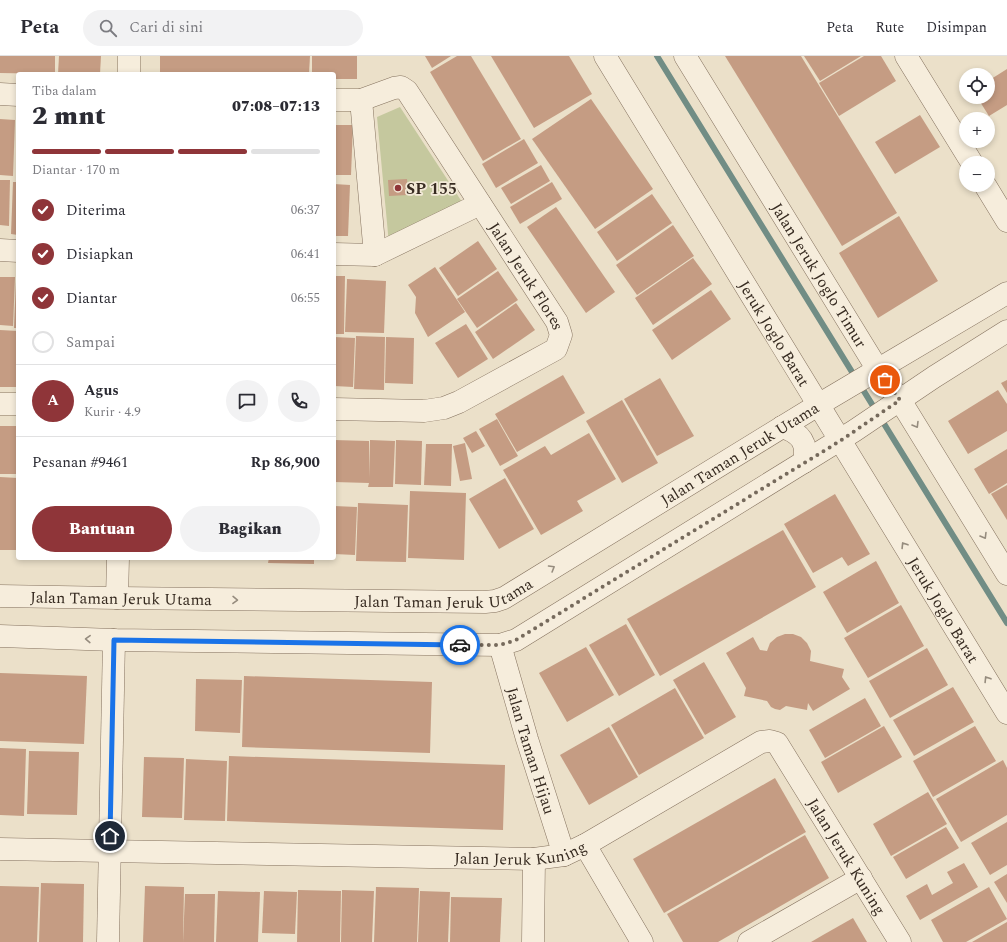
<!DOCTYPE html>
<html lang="id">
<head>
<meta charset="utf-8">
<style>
  :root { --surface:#fff; --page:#f2f2f3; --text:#2b2b33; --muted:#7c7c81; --line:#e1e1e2; --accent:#8f3539 }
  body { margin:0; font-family:Spectral,serif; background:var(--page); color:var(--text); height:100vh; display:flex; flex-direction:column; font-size:15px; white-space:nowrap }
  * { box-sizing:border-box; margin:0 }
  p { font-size:13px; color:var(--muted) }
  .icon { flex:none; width:22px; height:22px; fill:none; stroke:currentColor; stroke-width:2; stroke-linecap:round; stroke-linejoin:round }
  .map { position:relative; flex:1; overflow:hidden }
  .panel { position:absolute; left:16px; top:16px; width:320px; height:488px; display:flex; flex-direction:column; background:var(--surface); border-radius:4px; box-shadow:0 2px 6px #0003 }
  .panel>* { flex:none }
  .controls { position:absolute; left:959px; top:12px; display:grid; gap:8px }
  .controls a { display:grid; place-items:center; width:36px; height:36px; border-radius:50%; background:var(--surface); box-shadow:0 2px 6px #0003; font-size:20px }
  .pin { position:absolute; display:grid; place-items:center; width:34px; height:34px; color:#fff; margin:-17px; border:2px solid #fff; border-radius:50%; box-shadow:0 1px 4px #0007 }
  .courier { position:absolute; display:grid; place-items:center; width:40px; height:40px; margin:-20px; border:3px solid #1a73e8; border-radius:50%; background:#fff; color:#222; box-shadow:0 1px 5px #0007 }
  .overview em { font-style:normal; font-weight:800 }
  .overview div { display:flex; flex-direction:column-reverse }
  .overview { display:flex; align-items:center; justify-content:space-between; height:68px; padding:0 16px }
  h1 { font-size:26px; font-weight:800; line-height:30px }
  .bar { display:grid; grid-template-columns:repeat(4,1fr); gap:6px 4px; align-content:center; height:48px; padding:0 16px }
  .bar i { height:5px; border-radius:3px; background:var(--line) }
  .bar .on { background:var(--accent) }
  .bar p { grid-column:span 4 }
  .line { display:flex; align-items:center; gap:10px; padding:0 16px; border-top:1px solid var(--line) }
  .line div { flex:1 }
  .round { display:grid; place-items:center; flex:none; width:42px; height:42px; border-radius:21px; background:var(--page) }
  ol { padding:0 16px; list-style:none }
  li { display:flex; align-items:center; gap:12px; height:44px }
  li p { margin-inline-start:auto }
  li .icon { padding:4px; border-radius:50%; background:var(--accent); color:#fff; stroke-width:4 }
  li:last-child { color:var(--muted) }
  li i { width:22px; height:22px; border:2px solid var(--line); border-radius:50% }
  .primary-button { display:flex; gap:8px; margin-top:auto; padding:8px 16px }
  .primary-button a { flex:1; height:46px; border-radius:24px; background:var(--accent); color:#fff; font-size:16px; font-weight:800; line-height:46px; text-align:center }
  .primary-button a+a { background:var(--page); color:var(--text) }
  header { display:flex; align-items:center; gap:24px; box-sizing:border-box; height:56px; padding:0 20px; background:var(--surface); border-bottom:1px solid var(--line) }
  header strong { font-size:19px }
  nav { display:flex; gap:22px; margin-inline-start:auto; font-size:14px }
  .search { width:280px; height:36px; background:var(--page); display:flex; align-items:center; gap:10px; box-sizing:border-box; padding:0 14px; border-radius:22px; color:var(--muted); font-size:15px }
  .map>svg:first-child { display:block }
</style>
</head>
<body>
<header>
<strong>Peta</strong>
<div class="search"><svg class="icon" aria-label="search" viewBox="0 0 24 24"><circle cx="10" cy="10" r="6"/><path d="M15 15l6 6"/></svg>Cari di sini</div>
<nav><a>Peta</a><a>Rute</a><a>Disimpan</a></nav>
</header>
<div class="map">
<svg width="1007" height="886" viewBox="0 0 1007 886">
  <rect width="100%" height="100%" fill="#ebe0c9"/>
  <polygon fill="#c5c89e" points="400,51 462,146 389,188 377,61"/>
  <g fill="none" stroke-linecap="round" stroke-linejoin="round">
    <polyline stroke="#718d85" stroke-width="6" points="657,0 1007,567"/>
  </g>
  <g fill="#c59c83">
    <polygon points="0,0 55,0 55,18 0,17"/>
    <polygon points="59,0 101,0 100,18 58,18"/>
    <polygon points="160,0 310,0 309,18 160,18"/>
    <polygon points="312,0 357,0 357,23 334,23 334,18 312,18"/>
    <polygon points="425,0 451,0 432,12"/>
    <polygon points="457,0 471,0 521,83 483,105 430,16"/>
    <polygon points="491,0 569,0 592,38 534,72"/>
    <polygon points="725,0 801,0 897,157 842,190"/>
    <polygon points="804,0 861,0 820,25"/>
    <polygon points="864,0 881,0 896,25 839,60 819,27"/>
    <polygon points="1007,13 1007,49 989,60 977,41 988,41 988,25"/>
    <polygon points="591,43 653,133 595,173 532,83"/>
    <polygon points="920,59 940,91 895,118 875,86"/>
    <polygon points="0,63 15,64 13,120 0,119"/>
    <polygon points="334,69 353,69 351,119 334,119"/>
    <polygon points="524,83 538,107 496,132 482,108"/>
    <polygon points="541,109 550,125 511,148 501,132"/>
    <polygon points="407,123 408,139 389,140 388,124"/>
    <polygon points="0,124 10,124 9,170 0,169"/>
    <polygon points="13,126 18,126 18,179 11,178"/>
    <polygon points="552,126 562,143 520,168 510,151"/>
    <polygon points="334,128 350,129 348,180 334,180"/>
    <polygon points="652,138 672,167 617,205 597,176"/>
    <polygon points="556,151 615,236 586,257 527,171"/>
    <polygon points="899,160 938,225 878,262 839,197"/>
    <polygon points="673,169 694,200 637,239 616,209"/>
    <polygon points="478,185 497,213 458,240 439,212"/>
    <polygon points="693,202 712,228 653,269 635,242"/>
    <polygon points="435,211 465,256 428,281 415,257 416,241 408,229"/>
    <polygon points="498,215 518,244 477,272 457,243"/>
    <polygon points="334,220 345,220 344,278 334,278"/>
    <polygon points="0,221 15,221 13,270 0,269"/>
    <polygon points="347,223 386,225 384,277 345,276"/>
    <polygon points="16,224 18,224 18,272 14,272"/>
    <polygon points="711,234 731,263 672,304 652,274"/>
    <polygon points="516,247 535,274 493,303 475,276"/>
    <polygon points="466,268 488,303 458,322 435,287"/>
    <polygon points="0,274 18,275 18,331 0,331"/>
    <polygon points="356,280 385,281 384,334 354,333"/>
    <polygon points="334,281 355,282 353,331 334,330"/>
    <polygon points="386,281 414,282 413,328 385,327"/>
    <polygon points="563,319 585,357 517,396 495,358"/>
    <polygon points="660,322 694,380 657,400 624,343"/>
    <polygon points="1007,324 1007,337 1001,327"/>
    <polygon points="998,334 1007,348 1007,375 968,398 948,365"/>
    <polygon points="622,344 658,407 622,427 586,365"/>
    <polygon points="497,363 518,400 500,410 479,373"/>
    <rect x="0" y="370" width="18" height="48"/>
    <polygon points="476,375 485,390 472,397 463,382"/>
    <polygon points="589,377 616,423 577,445 583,455 541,479 503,414 545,390 551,399"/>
    <polygon points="334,384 369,385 369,422 370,384 395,385 393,431 368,431 369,427 334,426"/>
    <polygon points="396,384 422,385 421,429 395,428"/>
    <polygon points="465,387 472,423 460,425 453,390"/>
    <polygon points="426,388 452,388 451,430 424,429"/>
    <polygon points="1007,393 1007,427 989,438 974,413"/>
    <polygon points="0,421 18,422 16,494 0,494"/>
    <polygon points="505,422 534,473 499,493 469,443"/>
    <polygon points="1007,429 1007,464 991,438"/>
    <polygon points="410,435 466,437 464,504 408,502"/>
    <polygon points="835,438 870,498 848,510 842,501 813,517 784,468"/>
    <polygon points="358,447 408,449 406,506 356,505"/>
    <polygon points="334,450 357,451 355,499 334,498"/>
    <polygon points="783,474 816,531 660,620 627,563"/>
    <polygon points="269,502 314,502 314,508 268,507"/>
    <polygon points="876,505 899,547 847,577 823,536"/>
    <polygon points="901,549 924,590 868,622 844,582"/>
    <polygon points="626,568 655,619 619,640 589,589"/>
    <polygon points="785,578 793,578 801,581 807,587 811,595 810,605 844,613 842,621 850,633 813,655 808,647 807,654 786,650 780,654 775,653 771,651 767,645 744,640 746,632 726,597 753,581 760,594 767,595 770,587 777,581"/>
    <polygon points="586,591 614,639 567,666 539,617"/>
    <polygon points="927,592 948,629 890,662 869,625"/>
    <polygon points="704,606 736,661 705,679 673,624"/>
    <polygon points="0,617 87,620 84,688 0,685"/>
    <polygon points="244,620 432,626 430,697 242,691"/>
    <polygon points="196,623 242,624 240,677 195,675"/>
    <polygon points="953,631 974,666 914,700 893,664"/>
    <polygon points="675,632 704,682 639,719 611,669"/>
    <polygon points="865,642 881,670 825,702 809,674"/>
    <polygon points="884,670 902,701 838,737 821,706"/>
    <polygon points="975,670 996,705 933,741 913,705"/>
    <polygon points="609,671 638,721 589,749 560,699"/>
    <polygon points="0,692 26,693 24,760 0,759"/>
    <polygon points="29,695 79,696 77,759 27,758"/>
    <polygon points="229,700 505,709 503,774 227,765"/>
    <polygon points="144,701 184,702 182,762 142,761"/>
    <polygon points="186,703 227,705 225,765 184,764"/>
    <polygon points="1003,704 1007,712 1007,759 961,786 936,743"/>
    <polygon points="775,722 806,776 664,857 633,803"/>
    <polygon points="928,736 947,768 891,800 873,768"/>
    <polygon points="1007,766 1007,809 990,819 971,787"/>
    <polygon points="946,771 959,792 906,823 893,801"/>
    <polygon points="805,779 829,822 718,886 683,886 667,858"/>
    <polygon points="964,807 978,831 920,864 906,840 927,828 932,839 953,827 947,816"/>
    <polygon points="1007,818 1007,847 994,826"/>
    <polygon points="41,827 84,828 83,886 39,886"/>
    <polygon points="0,830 39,831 37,886 0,886"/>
    <polygon points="145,830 184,831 183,886 143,886"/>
    <polygon points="376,831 419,832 417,886 374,886"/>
    <polygon points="989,831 1007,863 966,886 943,886 931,864"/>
    <polygon points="298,834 341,835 340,886 297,886"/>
    <polygon points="342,834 374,835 372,886 341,886"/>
    <polygon points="218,835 260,836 258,886 216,886"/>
    <polygon points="264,835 297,836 295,878 262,877"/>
    <polygon points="420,835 450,836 448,886 418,886"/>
    <polygon points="185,838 215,838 214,886 183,886"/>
    <polygon points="451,841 502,842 500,886 450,886"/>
    <polygon points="853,862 867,886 811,886 823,879"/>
    <polygon points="1007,866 1007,886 972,886"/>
  </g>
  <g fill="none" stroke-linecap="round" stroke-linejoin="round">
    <g stroke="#85725f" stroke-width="23">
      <g id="minor">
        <path id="s1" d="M605,0L1007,657"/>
        <path id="s2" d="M685,0L878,314L900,344L1007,518"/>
        <polyline points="906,0 972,107"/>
        <polyline points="129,18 129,0"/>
        <polyline points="0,38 18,39"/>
        <path id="s3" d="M334,44H361L394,32L401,31L407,35L557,266L561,279L556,293L459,346L444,352L424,355L334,353"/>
        <polyline points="361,44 375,199"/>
        <polyline points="985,129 1007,165"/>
        <polyline points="0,194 18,195"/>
        <polyline points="334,198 375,199 480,148"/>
        <polyline points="0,348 18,348"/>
        <path d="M782,371C801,377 808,387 804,406"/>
        <path id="s4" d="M0,540L117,542L485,546L495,545L504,542L818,349L1007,237"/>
        <polyline points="117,542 118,502"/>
        <polyline points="0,580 114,584 500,589 516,584 854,375 934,321 1007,275"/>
        <path id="s5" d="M500,589L527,683L564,799"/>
        <polyline points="585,789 642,886"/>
        <path id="s6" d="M0,793L534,803L564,799L585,789L761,686L770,685L777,687L900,886"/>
        <polyline points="108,886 114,584"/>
        <polyline points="533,886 534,803"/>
        <polyline points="749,886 861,822"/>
      </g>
    </g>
    <use href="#minor" stroke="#f6eddc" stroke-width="22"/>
  </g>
  <defs><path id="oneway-chevron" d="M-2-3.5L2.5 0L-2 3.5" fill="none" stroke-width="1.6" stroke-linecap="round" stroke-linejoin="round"/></defs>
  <g stroke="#968c7e">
    <use href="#oneway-chevron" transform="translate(916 369) rotate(59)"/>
    <use href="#oneway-chevron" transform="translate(984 480) rotate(59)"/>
    <use href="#oneway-chevron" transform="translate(904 489) rotate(-122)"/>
    <use href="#oneway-chevron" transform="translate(552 512) rotate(-31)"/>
    <use href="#oneway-chevron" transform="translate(235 544) rotate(1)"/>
    <use href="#oneway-chevron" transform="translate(88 583) rotate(-178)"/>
    <use href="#oneway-chevron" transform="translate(987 623) rotate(-122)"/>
  </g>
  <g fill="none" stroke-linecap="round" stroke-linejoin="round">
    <polyline stroke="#766a5c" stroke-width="4" stroke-dasharray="0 7.2" points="460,589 500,589 516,584 840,385 900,344 885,324"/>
    <polyline stroke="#1a73e8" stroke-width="5" points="110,780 114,584 460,589"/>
  </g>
  <circle fill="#8f3539" stroke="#f3ead8" stroke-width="1.5" cx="398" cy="132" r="4"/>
  <g text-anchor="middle" stroke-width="3.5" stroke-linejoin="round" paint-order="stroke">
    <g font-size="16" font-weight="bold" fill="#372b21" stroke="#f3ead8" text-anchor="start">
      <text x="406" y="138">SP 155</text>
    </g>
    <g font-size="16" fill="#372b21" stroke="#f3ead8">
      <text dy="6" stroke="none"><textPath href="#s2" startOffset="257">Jalan Jeruk Joglo Timur</textPath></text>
      <text dy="6" stroke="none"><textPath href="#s3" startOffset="297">Jalan Jeruk Flores</textPath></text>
      <text dy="6" stroke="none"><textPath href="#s1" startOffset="325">Jeruk Joglo Barat</textPath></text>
      <text dy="6" stroke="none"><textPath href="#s4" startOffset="781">Jalan Taman Jeruk Utama</textPath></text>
      <text dy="6" stroke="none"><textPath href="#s4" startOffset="445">Jalan Taman Jeruk Utama</textPath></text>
      <text dy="6" stroke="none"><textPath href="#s4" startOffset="121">Jalan Taman Jeruk Utama</textPath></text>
      <text dy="6" stroke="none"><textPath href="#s1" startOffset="649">Jeruk Joglo Barat</textPath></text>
      <text dy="6" stroke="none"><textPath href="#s5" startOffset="110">Jalan Taman Hijau</textPath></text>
      <text dy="6" stroke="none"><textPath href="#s6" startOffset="521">Jalan Jeruk Kuning</textPath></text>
      <text dy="6" stroke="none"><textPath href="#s6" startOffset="941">Jalan Jeruk Kuning</textPath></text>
    </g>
  </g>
</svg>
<div class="controls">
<a><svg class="icon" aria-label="locate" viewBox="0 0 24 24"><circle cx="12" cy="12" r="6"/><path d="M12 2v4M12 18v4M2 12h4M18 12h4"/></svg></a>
<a>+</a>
<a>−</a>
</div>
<div class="pin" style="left:885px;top:324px;background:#ea580c"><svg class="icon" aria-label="bag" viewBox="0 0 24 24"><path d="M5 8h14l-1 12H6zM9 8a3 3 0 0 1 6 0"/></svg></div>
<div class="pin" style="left:110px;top:780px;background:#1f2937"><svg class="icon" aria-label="home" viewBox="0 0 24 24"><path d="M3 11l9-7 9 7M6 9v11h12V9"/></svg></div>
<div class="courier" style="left:460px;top:589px"><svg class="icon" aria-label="car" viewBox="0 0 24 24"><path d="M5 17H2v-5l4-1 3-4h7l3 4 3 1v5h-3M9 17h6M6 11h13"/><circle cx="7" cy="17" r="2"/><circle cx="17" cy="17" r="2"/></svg></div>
<section class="panel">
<div class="overview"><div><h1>2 mnt</h1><p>Tiba dalam</p></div><em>07:08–07:13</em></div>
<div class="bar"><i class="on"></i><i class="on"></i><i class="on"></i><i></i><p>Diantar · 170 m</p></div>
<ol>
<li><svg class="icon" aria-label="check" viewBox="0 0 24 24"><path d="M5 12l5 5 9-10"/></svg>Diterima<p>06:37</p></li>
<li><svg class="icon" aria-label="check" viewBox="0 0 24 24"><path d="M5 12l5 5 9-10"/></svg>Disiapkan<p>06:41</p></li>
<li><svg class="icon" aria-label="check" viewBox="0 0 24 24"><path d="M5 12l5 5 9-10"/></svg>Diantar<p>06:55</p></li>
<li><i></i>Sampai</li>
</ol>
<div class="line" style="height:72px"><b class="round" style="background:var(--accent);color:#fff">A</b><div><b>Agus</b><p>Kurir · 4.9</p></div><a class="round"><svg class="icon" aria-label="chat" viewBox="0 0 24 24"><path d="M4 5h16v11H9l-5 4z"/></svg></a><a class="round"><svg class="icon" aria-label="phone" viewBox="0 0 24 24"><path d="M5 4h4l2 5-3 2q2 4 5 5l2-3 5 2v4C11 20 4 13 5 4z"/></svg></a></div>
<div class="line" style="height:52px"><div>Pesanan #9461</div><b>Rp 86,900</b></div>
<div class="primary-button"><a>Bantuan</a><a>Bagikan</a></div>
</section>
</div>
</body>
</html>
